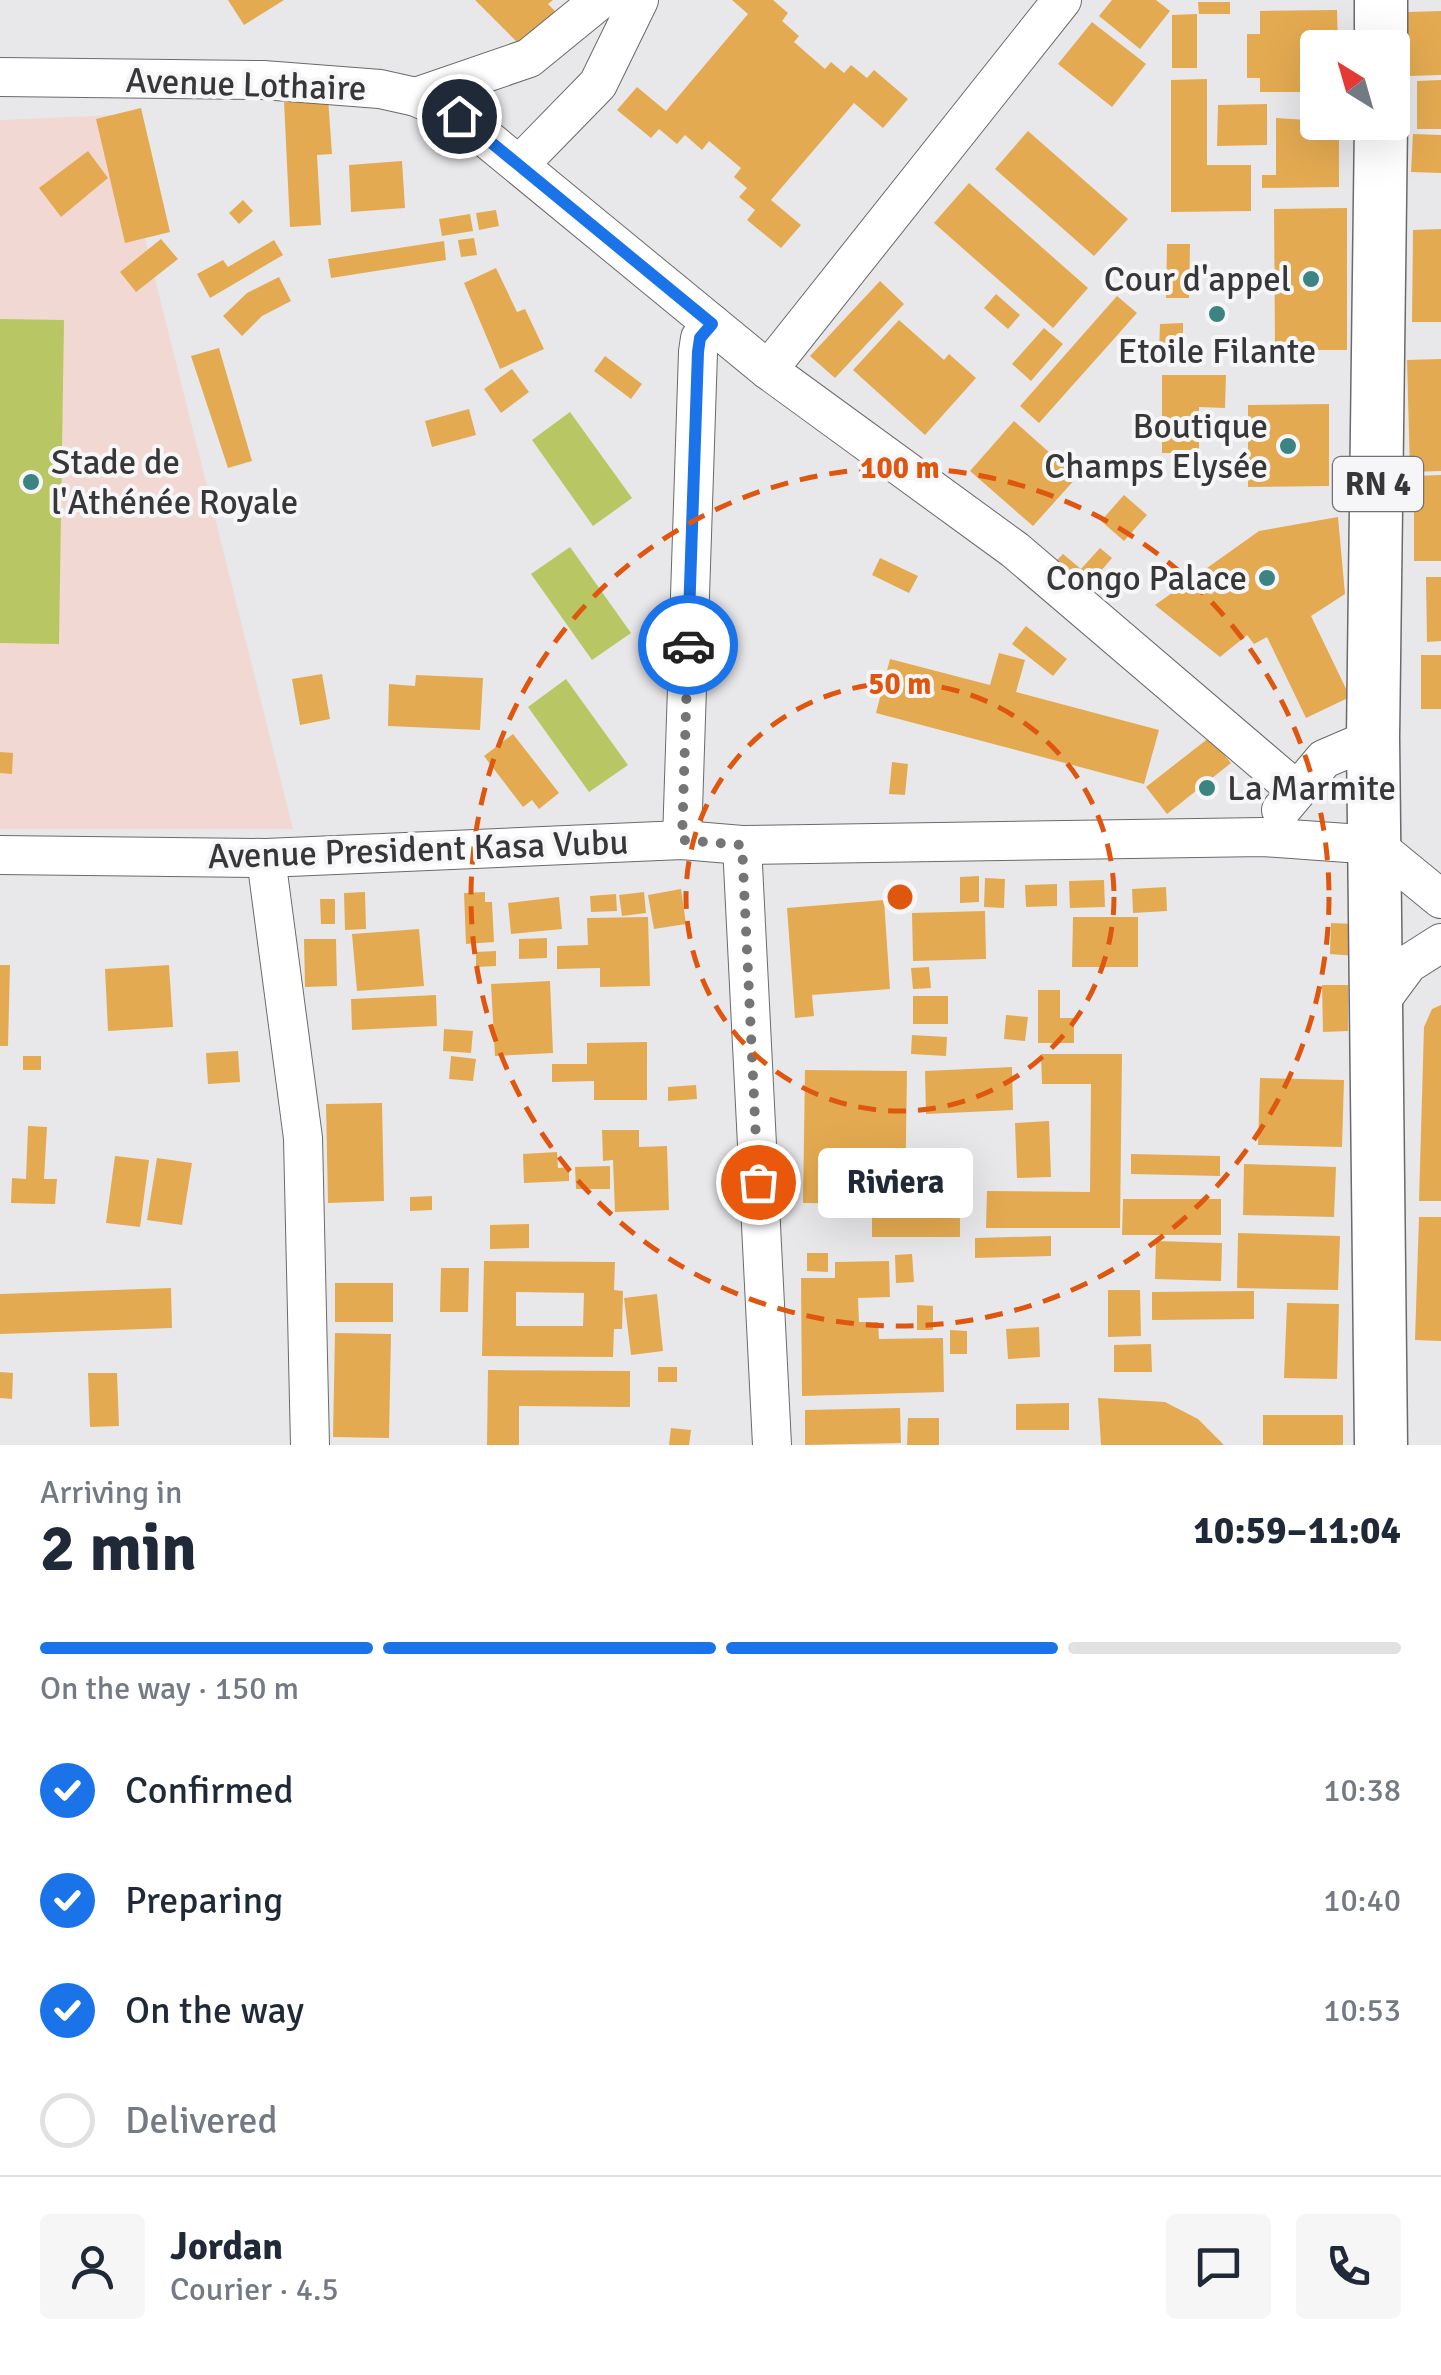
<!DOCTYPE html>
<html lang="en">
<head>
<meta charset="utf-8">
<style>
  :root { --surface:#fff; --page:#f6f6f7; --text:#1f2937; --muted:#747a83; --line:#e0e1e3; --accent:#1a73e8 }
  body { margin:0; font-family:Signika,sans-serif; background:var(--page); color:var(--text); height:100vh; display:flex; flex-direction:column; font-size:38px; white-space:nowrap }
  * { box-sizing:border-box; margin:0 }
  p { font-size:32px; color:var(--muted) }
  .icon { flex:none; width:55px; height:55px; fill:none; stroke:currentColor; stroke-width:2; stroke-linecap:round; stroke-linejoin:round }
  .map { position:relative; height:1445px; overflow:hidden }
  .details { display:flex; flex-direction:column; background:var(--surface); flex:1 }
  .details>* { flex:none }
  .needle { width:65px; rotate:323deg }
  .fabs { position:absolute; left:1300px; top:30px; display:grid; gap:20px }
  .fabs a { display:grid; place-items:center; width:110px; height:110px; border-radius:10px; background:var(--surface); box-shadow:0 10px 40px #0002; font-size:50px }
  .pin { position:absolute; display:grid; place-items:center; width:85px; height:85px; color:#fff; margin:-42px; border:5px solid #fff; border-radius:50%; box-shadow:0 2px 10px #0007 }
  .courier { position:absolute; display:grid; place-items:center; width:100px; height:100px; margin:-50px; border:8px solid #1a73e8; border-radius:50%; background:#fff; color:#222; box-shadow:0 2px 12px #0007 }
  .bubble { position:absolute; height:70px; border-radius:10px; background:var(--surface); box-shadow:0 10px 40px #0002; font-size:32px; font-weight:700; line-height:70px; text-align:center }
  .summary em { font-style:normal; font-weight:700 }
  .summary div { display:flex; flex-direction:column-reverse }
  .summary { display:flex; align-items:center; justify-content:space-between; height:170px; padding:0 40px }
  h1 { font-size:65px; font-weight:700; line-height:75px }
  .bar { display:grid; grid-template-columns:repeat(4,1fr); gap:15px 10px; align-content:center; height:120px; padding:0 40px }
  .bar i { height:12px; border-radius:8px; background:var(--line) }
  .bar .selected { background:var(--accent) }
  .bar p { grid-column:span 4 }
  .line { display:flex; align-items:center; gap:25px; padding:0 40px; border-top:2px solid var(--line) }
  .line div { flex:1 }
  .round { display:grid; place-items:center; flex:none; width:105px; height:105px; border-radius:10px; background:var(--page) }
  ol { padding:0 40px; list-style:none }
  li { display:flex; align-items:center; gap:30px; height:110px }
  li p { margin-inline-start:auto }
  li .icon { padding:10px; border-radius:50%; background:var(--accent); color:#fff; stroke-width:4 }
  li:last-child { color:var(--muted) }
  li i { width:55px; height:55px; border:5px solid var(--line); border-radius:50% }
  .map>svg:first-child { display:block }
</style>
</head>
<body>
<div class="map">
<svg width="1441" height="1445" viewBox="0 0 1441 1445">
  <rect width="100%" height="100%" fill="#e8e8eb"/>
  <polygon fill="#f2d8d3" points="114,115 293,829 0,829 0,120"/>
  <g fill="#b8c663">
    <polygon points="0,319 64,320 59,644 0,643"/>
    <polygon points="570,412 632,498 593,526 532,440"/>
    <polygon points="570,547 631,633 592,660 531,574"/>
    <polygon points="566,679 628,765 589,792 528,707"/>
  </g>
  <g fill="#e4aa51" fill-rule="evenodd">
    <polygon points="228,0 284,0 244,25"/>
    <polygon points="475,0 553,0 548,4 562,18 527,52"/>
    <polygon points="732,0 773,0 788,13 782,21 799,36 794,42 825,69 831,62 844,73 851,65 867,78 874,70 908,99 883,128 854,103 771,200 801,225 781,248 747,220 755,210 739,197 747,188 734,177 741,168 709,141 702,150 685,135 677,144 659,129 651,138 617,110 637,87 666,111 748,14"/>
    <polygon points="1112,0 1156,0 1170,11 1140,49 1099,16"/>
    <polygon points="1198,2 1230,2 1230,14 1199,14"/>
    <polygon points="1337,10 1338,48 1318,48 1318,92 1260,92 1260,78 1247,78 1247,34 1260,34 1260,11"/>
    <polygon points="1441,11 1441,75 1408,76 1408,12"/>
    <polygon points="1197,14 1197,68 1172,68 1172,15"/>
    <polygon points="1092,22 1146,64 1112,107 1058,64"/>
    <polygon points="1207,79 1207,165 1251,165 1251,211 1171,212 1171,80"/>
    <polygon points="1441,80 1441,129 1417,129 1417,81"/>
    <polygon points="328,98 332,154 317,155 321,225 290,227 284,101"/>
    <polygon points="1267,104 1267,145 1217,146 1218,105"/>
    <polygon points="141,108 170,232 125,243 96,119"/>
    <polygon points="1276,118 1339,122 1339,187 1262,188 1262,175 1276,175"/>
    <polygon points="1028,131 1128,219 1094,256 995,169"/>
    <polygon points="1413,134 1441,135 1441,173 1411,172"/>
    <polygon points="88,151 108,178 61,217 39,188"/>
    <polygon points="402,161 405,208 351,212 349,165"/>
    <polygon points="969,183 1088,288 1053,328 934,223"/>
    <polygon points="243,200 253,211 239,224 229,213"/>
    <polygon points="1347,208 1347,350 1275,350 1274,209"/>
    <polygon points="496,210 499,226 479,230 476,213"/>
    <polygon points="470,214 473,231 442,236 439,219"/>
    <polygon points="1441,229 1441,322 1412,322 1413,230"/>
    <polygon points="474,238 477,255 461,257 458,240"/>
    <polygon points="161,239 178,259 136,292 120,272"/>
    <polygon points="274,240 283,255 210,298 197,274 223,260 228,267"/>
    <polygon points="444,241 446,260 331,278 328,259"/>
    <polygon points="1167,244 1190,244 1189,298 1166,298"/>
    <polygon points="496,268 517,312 525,309 544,349 500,369 464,283"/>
    <polygon points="279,277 291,301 262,316 242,336 223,316 247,293"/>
    <polygon points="880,281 904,304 835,378 810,356"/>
    <polygon points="996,294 1020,315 1008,329 984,308"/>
    <polygon points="1117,296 1137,313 1039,423 1020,406"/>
    <polygon points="899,320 944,360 949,354 976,378 925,435 853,370"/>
    <polygon points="1183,323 1183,353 1159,353 1160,324"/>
    <polygon points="1044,328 1063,344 1031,381 1012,364"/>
    <polygon points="219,348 252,461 228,468 191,356"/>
    <polygon points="605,356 642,384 631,399 594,371"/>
    <polygon points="1441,359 1441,471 1410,472 1407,360"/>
    <polygon points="512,369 529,392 501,413 484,389"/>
    <polygon points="1162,375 1226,375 1225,408 1199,407 1199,453 1162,453"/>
    <polygon points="1329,404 1329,486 1248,487 1248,405"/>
    <polygon points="469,409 476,435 432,447 425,421"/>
    <polygon points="1014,421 1077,477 1033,526 970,471"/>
    <polygon points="1441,475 1441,561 1414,561 1414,476"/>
    <polygon points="1124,495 1147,515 1124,541 1101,521"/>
    <polygon points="1338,517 1345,594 1311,616 1350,697 1306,718 1267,637 1254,644 1247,635 1220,657 1155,605 1259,531"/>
    <polygon points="1100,548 1112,558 1076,600 1054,563 1063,554 1081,569"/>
    <polygon points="880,558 918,576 909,593 872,575"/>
    <polygon points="1426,577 1441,577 1441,641 1427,642"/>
    <polygon points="1026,626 1067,659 1053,676 1012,644"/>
    <polygon points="999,653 1025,660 1016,692 1159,730 1144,784 876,713 890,659 990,685"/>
    <rect x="1421" y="655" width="20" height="54"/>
    <polygon points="322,674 330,719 300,725 292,679"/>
    <polygon points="416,675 483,678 480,730 388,726 389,684 415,686"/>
    <polygon points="513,734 559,793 539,809 532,800 523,807 484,756"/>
    <polygon points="1210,737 1231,763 1167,814 1146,787"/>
    <polygon points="0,752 13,753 12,774 0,773"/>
    <polygon points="892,762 908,764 905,795 889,794"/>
    <polygon points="979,876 979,902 960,903 960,877"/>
    <polygon points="985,878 1005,879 1004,908 984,907"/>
    <polygon points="1104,880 1105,907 1070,908 1069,881"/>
    <polygon points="1057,884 1057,906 1026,907 1025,885"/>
    <polygon points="1166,887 1167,911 1133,913 1132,889"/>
    <polygon points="681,889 686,924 654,929 648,895"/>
    <polygon points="365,892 366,929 345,930 344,893"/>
    <polygon points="485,892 485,902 492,902 494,942 466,944 464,893"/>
    <polygon points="644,892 646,913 622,916 619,895"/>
    <polygon points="616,894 617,911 591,912 590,896"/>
    <polygon points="559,897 562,929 511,934 508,903"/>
    <polygon points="320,899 335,899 335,924 321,924"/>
    <polygon points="884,900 890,989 812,995 814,1016 795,1018 787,908"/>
    <polygon points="985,911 986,959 913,961 912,913"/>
    <polygon points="648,917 650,986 600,987 600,968 557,969 557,946 588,945 587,918"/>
    <polygon points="1073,917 1138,917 1138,967 1072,967"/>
    <polygon points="1331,923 1356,924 1355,956 1330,954"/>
    <polygon points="419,929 424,986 357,991 352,934"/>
    <polygon points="547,938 547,958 519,959 519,939"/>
    <polygon points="304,939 336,939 337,986 305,987"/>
    <polygon points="496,951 496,966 476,967 476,952"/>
    <polygon points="0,965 10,965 8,1046 0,1046"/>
    <polygon points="169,965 173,1027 108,1031 105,969"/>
    <polygon points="929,967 931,988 913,989 911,968"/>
    <polygon points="550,981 553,1053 495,1056 491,984"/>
    <polygon points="1322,985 1348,985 1348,1031 1323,1032"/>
    <polygon points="1038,990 1060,990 1060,1018 1074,1018 1074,1043 1038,1043"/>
    <polygon points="436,995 437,1026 352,1030 351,999"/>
    <rect x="913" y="996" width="35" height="28"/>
    <polygon points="1441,1005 1441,1201 1419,1201 1424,1027 1432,1009"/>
    <polygon points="1006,1015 1028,1017 1025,1041 1004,1039"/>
    <polygon points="444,1029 473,1031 471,1053 443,1051"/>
    <polygon points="912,1035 947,1037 946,1056 911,1054"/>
    <polygon points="647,1042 647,1100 594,1100 594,1081 552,1082 552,1064 587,1064 587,1043"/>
    <polygon points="238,1051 240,1082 208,1084 206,1053"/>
    <polygon points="1041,1054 1122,1054 1120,1228 986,1228 987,1191 1090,1192 1091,1084 1042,1084"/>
    <rect x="23" y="1056" width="18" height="14"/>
    <polygon points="451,1056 476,1059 473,1081 449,1079"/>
    <polygon points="1012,1067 1013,1110 926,1114 925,1071"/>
    <polygon points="805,1070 907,1071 905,1204 960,1204 960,1237 872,1237 872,1204 803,1203"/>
    <polygon points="1260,1078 1344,1080 1342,1147 1258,1145"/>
    <polygon points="696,1085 697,1099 668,1101 668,1087"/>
    <polygon points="382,1103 384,1201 328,1203 326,1104"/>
    <polygon points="1049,1121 1051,1177 1017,1178 1015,1123"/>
    <polygon points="28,1126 47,1127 44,1179 57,1179 55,1204 11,1203 12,1178 26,1179"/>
    <polygon points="602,1130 639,1130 639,1147 667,1146 669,1210 615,1212 613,1160 603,1161"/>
    <polygon points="557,1152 558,1168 569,1167 569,1181 524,1183 523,1154"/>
    <polygon points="1131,1154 1220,1156 1220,1176 1131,1174"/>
    <polygon points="115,1156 149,1160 140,1227 106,1223"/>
    <polygon points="157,1158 192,1163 182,1225 147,1220"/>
    <polygon points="1244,1164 1336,1167 1334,1217 1243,1215"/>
    <polygon points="610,1166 610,1189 576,1189 575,1167"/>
    <polygon points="432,1196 432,1210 410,1211 410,1197"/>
    <polygon points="1123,1199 1221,1199 1221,1235 1122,1235"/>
    <polygon points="1419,1217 1441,1217 1441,1341 1415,1340"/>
    <polygon points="529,1224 529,1248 490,1249 490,1225"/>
    <polygon points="1238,1233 1340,1236 1338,1290 1237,1288"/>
    <polygon points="1051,1236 1051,1256 975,1258 975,1238"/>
    <polygon points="1156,1241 1222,1243 1221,1281 1155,1279"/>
    <polygon points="807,1253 828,1253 828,1272 807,1271"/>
    <polygon points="912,1254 914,1282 896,1283 895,1255"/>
    <path d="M484,1261L615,1262L614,1290L623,1291L622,1329H614L613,1357L482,1356ZM516,1292L584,1293L583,1326H516Z"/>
    <polygon points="889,1261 890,1297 858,1298 859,1322 878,1322 879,1339 943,1338 944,1392 802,1396 801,1278 835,1278 835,1262"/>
    <polygon points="441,1268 469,1268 468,1312 440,1312"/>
    <rect x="335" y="1283" width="58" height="39"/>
    <polygon points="171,1288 172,1328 0,1334 0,1294"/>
    <polygon points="1108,1290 1140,1290 1141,1336 1108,1337"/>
    <polygon points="1254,1291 1254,1319 1152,1320 1152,1292"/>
    <polygon points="657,1294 663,1351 631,1355 624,1298"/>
    <polygon points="1287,1303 1339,1304 1337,1379 1284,1378"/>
    <polygon points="917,1305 933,1306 933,1330 917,1330"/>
    <polygon points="1039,1327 1040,1357 1008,1359 1006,1329"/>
    <polygon points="950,1330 967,1331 967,1354 950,1354"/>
    <polygon points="335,1333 391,1334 389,1438 333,1437"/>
    <polygon points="1151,1344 1152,1372 1114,1372 1114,1345"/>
    <rect x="658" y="1367" width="19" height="15"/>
    <polygon points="488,1370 630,1371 630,1407 519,1406 519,1445 487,1445"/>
    <polygon points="0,1372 13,1373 12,1399 0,1398"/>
    <polygon points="88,1373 117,1373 119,1426 90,1427"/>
    <polygon points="1098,1398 1165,1402 1198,1419 1224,1445 1101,1445"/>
    <polygon points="1069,1403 1069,1430 1016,1430 1016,1404"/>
    <polygon points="900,1408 901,1443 805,1445 805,1410"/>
    <rect x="1263" y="1415" width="80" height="30"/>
    <polygon points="908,1418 939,1418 939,1445 907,1445"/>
    <polygon points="671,1428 691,1430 689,1445 669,1445"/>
  </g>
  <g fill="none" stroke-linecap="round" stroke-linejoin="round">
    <g stroke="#6a6a6c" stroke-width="40">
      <g id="minor">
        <polyline points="0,77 263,80 380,89 416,97 459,116 768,370 1015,550 1295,789"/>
        <polyline points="416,97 529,58 600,0"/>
        <polyline points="519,165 598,84 639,0"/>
        <polyline points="768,370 1062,0"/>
        <polyline points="1281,810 1324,759 1373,738"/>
        <polyline points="682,840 698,352 700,338 712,324"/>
        <polyline points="742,845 772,1445"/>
        <polyline points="0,855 266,858 682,840 742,845 1263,837 1375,845 1441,899"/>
        <polyline points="266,858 303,1138 310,1445"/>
        <polyline points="1377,1006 1408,964 1441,943"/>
      </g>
    </g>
    <g stroke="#6a6a6c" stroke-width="55">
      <g id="highway">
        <polyline points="1381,48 1381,0"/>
        <polyline points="1381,122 1373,738 1381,1445"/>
      </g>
    </g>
    <use href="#minor" stroke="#fff" stroke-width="38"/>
    <use href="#highway" stroke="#fff" stroke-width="52"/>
  </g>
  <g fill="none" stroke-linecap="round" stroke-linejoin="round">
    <polyline stroke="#757577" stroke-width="10" stroke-dasharray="0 18" points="688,645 682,840 742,845 758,1182"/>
    <polyline stroke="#1a73e8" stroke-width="12" points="459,116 712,324 700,338 698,352 688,645"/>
  </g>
  <g fill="none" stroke="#df570e" stroke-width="5" stroke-dasharray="18 12">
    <circle cx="900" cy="897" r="214"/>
    <circle cx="900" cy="897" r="429"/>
  </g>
  <g fill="#3c8482" stroke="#f6f6f8" stroke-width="4">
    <circle cx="1311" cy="279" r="10"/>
    <circle cx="1217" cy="314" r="10"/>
    <circle cx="1288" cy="446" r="10"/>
    <circle cx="31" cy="482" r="10"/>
    <circle cx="1267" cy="578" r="10"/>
    <circle cx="1207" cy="788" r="10"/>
  </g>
  <g text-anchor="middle" stroke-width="8" stroke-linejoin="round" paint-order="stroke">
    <rect fill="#f6f6f8" stroke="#707072" stroke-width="2.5" x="1333" y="457" width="90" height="54" rx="8"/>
    <g font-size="32" font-weight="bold" fill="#373738">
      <text x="1378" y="495">RN 4</text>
    </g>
    <g font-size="35" fill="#373738" stroke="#f6f6f8">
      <text transform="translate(246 84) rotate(2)" y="12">Avenue Lothaire</text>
      <text transform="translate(418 849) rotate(-2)" y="12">Avenue President Kasa Vubu</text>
    </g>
    <g font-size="35" fill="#373738" stroke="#f6f6f8" text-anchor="end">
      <text x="1291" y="291">Cour d'appel</text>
      <text x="1217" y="363" text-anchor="middle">Etoile Filante</text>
      <text x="1268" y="438">Boutique<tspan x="1268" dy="40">Champs Elysée</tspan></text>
      <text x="51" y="474" text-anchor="start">Stade de<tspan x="51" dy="40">l'Athénée Royale</tspan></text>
      <text x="1247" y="590">Congo Palace</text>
      <text x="1227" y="800" text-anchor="start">La Marmite</text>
    </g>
  </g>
  <circle cx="900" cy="897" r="15" fill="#df570e" stroke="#f6f6f8" stroke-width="5"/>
  <g font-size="30" text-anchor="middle" font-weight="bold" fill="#df570e" stroke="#f6f6f8" stroke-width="8" stroke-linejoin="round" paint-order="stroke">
    <text x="900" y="478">100 m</text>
    <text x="900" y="694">50 m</text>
  </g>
</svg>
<div class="fabs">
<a><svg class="needle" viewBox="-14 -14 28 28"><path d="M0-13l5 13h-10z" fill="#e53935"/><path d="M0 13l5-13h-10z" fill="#747a83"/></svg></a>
</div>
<div class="pin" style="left:758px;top:1182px;background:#ea580c"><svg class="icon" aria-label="bag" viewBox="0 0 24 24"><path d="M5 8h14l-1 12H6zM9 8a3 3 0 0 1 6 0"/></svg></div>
<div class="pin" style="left:459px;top:116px;background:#1f2937"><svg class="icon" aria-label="home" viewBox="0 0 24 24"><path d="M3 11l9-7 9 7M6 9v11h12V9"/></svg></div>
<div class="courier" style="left:688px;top:645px"><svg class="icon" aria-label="car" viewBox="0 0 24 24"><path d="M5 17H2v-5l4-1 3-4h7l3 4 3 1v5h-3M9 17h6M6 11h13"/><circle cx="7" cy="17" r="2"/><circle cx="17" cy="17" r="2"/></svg></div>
<div class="bubble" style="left:818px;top:1148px;width:155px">Riviera</div>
</div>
<section class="details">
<div class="summary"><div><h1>2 min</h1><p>Arriving in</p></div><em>10:59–11:04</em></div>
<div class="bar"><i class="selected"></i><i class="selected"></i><i class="selected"></i><i></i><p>On the way · 150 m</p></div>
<ol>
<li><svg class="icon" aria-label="check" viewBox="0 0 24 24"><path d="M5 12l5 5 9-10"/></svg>Confirmed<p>10:38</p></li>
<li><svg class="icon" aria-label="check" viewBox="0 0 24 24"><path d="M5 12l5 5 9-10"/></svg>Preparing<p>10:40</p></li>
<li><svg class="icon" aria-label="check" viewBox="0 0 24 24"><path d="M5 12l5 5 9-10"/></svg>On the way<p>10:53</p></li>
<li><i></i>Delivered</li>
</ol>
<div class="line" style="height:180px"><a class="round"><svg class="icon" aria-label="person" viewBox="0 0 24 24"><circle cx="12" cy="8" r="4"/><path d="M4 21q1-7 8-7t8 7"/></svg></a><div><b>Jordan</b><p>Courier · 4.5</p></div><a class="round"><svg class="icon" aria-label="chat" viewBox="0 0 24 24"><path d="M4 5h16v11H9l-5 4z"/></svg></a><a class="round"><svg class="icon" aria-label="phone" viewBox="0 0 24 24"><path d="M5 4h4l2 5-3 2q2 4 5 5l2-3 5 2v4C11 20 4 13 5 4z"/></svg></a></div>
</section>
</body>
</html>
